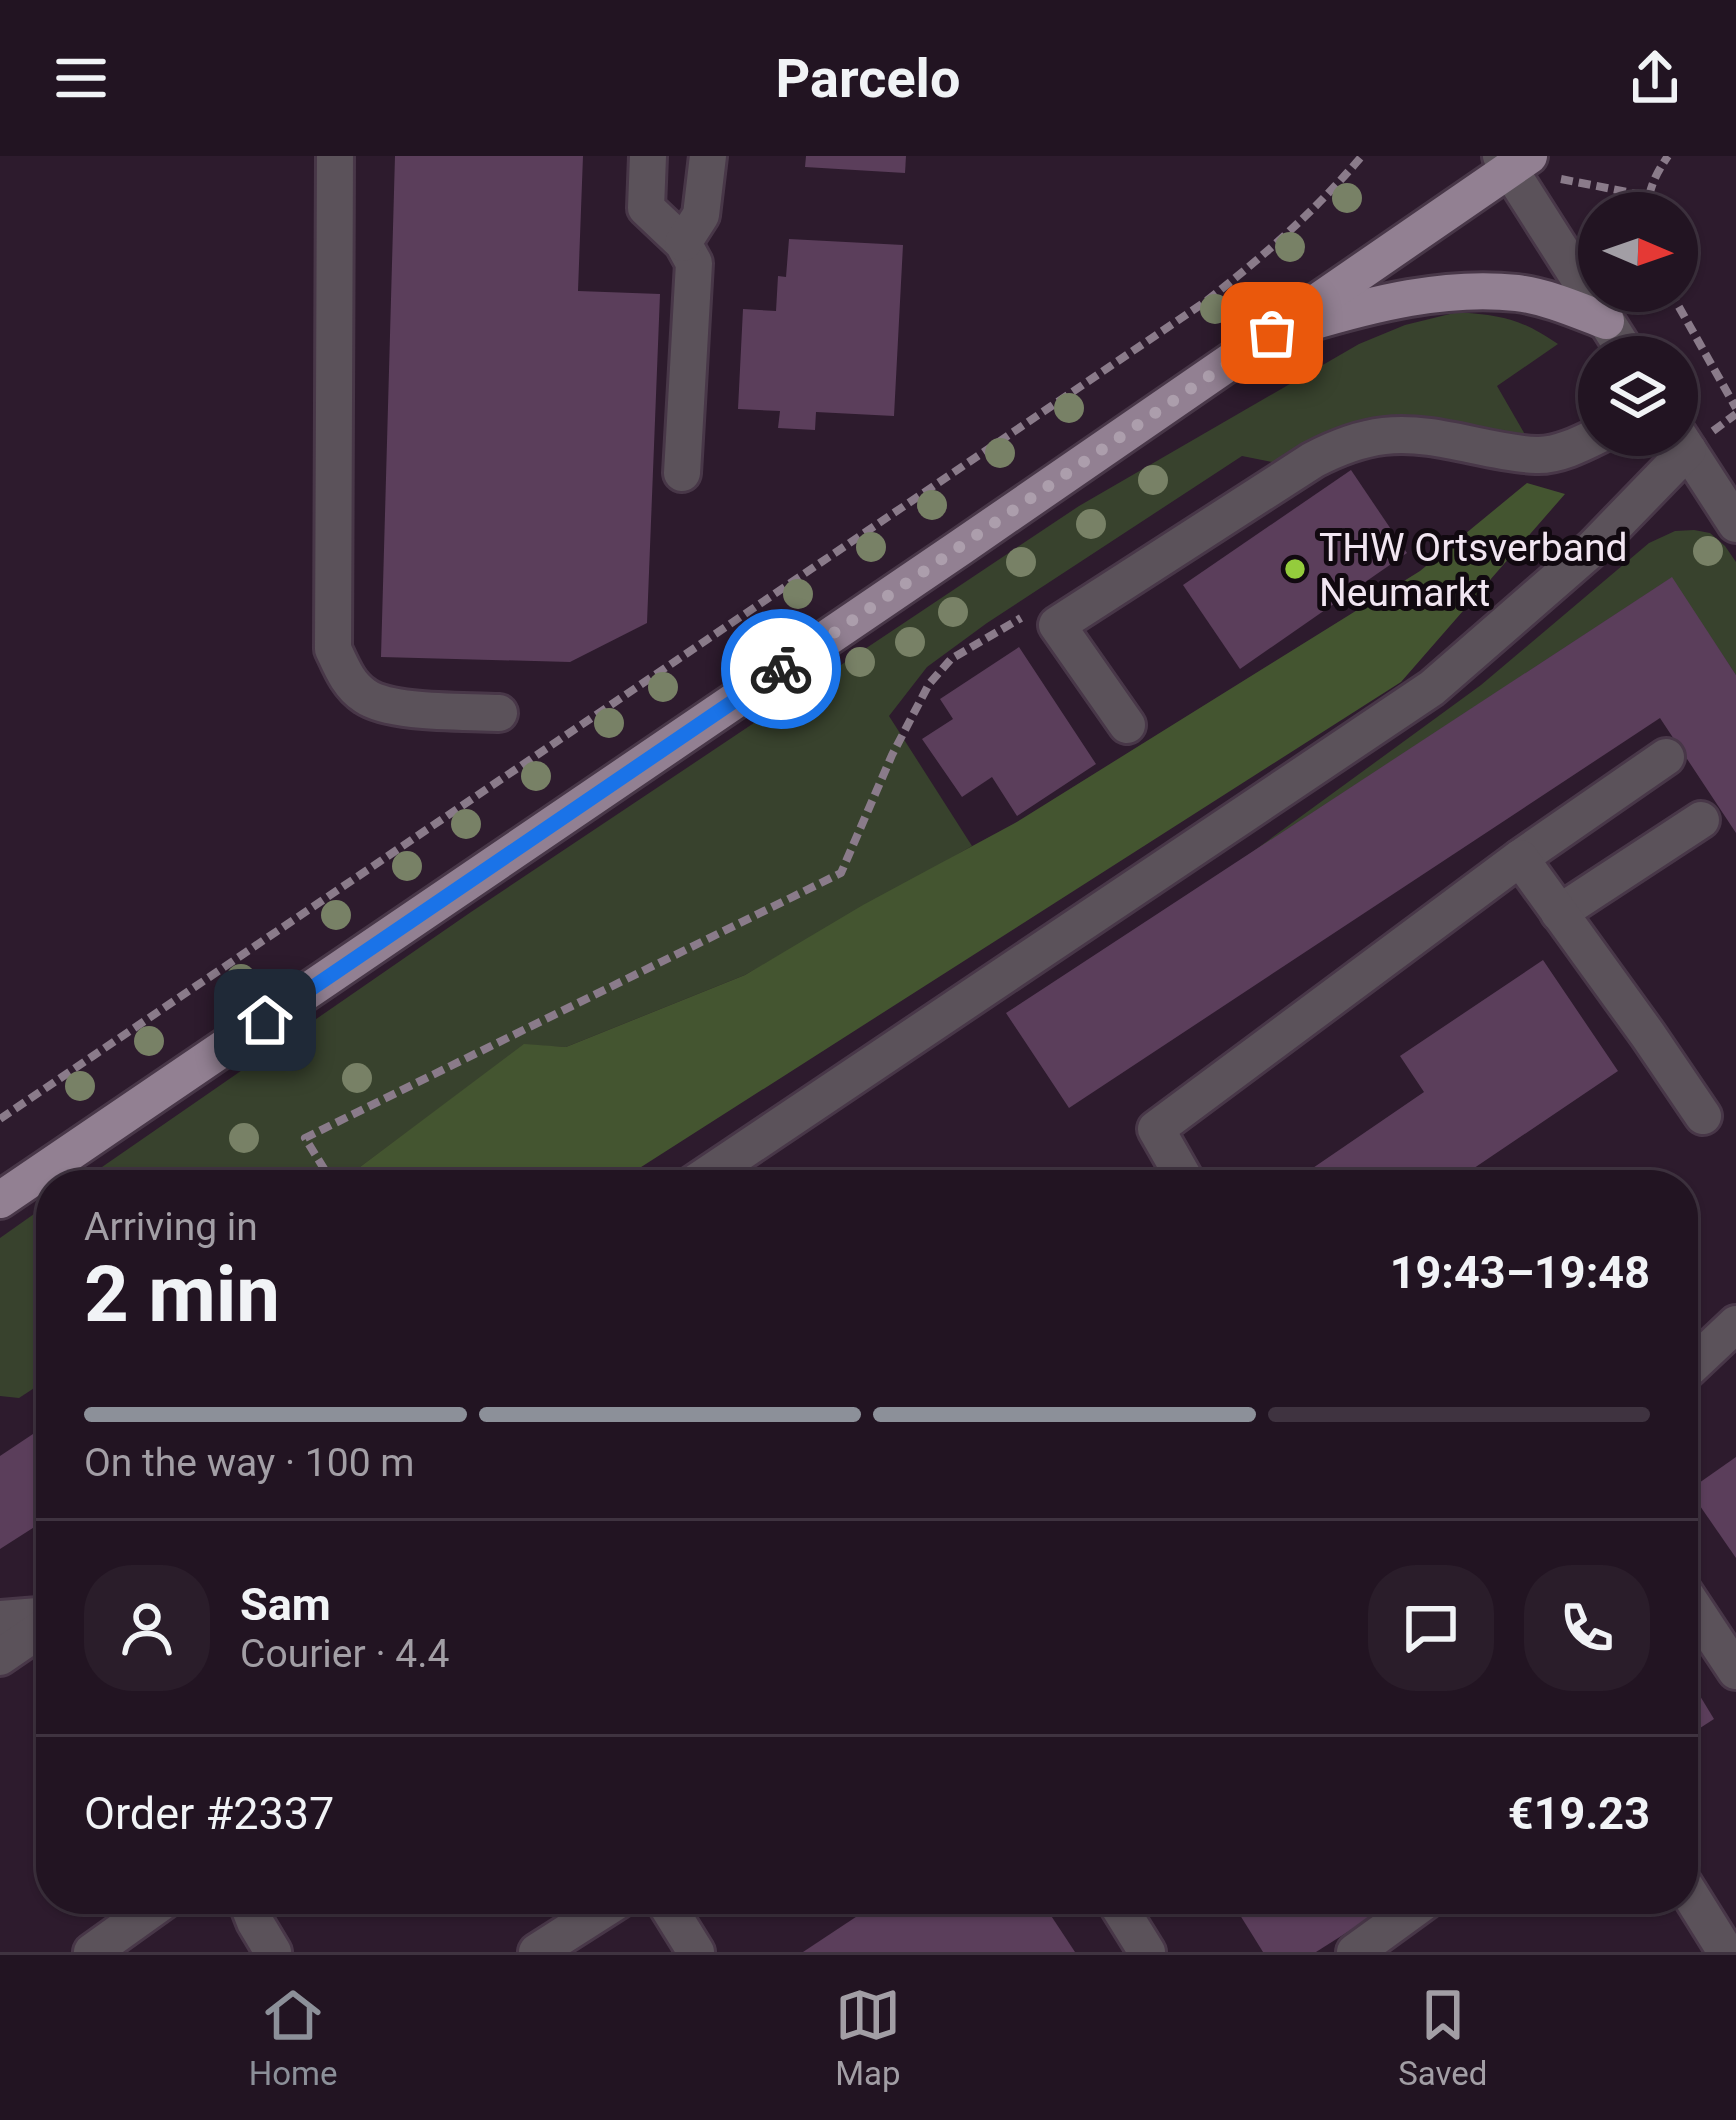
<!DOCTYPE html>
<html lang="en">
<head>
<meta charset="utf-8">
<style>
  :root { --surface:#221422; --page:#2a1d2a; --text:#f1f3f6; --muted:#a29ea5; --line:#3f3340; --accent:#8c9099 }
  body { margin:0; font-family:Roboto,sans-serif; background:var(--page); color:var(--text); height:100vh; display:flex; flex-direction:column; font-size:45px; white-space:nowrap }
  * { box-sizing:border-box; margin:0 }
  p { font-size:39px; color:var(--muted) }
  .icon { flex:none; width:66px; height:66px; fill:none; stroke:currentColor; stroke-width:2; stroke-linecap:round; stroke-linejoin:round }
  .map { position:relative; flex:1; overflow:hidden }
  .sheet { position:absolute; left:36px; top:1014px; width:1662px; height:744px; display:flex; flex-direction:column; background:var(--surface); border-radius:48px; box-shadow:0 3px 9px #0004,0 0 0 3px var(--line) }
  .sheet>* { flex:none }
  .needle { width:78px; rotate:92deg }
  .tools { position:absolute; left:1578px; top:36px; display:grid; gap:24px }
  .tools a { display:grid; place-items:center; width:120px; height:120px; border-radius:50%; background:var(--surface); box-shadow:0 3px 9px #0004,0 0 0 3px var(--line); font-size:60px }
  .pin { position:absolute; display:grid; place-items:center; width:102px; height:102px; color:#fff; margin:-51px; border-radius:24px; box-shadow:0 6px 18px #0006 }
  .courier { position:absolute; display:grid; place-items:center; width:120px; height:120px; margin:-60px; border:9px solid #1a73e8; border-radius:50%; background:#fff; color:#222; box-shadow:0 3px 15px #0007 }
  .summary em { font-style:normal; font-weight:700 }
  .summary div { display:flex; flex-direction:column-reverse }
  .summary { display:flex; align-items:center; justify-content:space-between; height:204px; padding:0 48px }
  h1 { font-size:78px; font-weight:700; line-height:90px }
  .bar { display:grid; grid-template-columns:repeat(4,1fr); gap:18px 12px; align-content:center; height:144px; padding:0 48px }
  .bar i { height:15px; border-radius:9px; background:var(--line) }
  .bar .on { background:var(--accent) }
  .bar p { grid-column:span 4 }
  .line { display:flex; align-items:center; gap:30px; padding:0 48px; border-top:3px solid var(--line) }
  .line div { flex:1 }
  .round { display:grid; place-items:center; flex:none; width:126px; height:126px; border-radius:48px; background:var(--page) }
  header { display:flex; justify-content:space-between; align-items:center; height:156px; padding:0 48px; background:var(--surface); font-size:54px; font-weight:700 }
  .dock { display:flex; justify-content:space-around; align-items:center; height:168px; border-top:3px solid var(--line); background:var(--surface); font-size:33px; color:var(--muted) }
  .dock a { display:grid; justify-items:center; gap:6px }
  .dock .on { color:var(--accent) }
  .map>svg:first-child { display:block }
</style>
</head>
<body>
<header><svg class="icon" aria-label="menu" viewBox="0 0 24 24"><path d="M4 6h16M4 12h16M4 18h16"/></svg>Parcelo<svg class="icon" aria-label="share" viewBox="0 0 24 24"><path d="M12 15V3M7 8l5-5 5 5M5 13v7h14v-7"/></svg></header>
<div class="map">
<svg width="1736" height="1796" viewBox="0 0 1736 1796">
  <rect width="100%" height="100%" fill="#2d1b2d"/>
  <g fill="#38422d">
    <path d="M1458,156C1504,160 1519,162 1558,188L1497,230L1527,282L1277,307L1242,300L987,467L927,511L889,560L972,690L745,819L566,891L524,889L336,1029H76L471,756L1079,350L1359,188L1405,169Z"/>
    <polygon points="1694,374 1710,377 1725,390 1736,406 1736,519 1671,422 1251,697 1481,529 1649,387 1675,375"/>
    <polygon points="51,1046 51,1221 19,1242 0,1240 0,1082"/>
  </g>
  <polygon fill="#445530" points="1527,327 1565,338 1401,526 613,1029 336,1029 524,888 566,891 745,819 863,749 1015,667 1420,415"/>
  <g fill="#5b3e5b">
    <polygon points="395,0 583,0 578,135 660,138 647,467 570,506 381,501"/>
    <polygon points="806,0 906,0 905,17 805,11"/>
    <polygon points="789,83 903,89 894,260 816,256 815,274 778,272 780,255 738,253 743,153 776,155 778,120 786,121"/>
    <polygon points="1351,314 1407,397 1240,513 1183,429"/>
    <polygon points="1672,421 1736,519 1736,677 1660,562 1069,952 1006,857"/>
    <polygon points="1019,491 1096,608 1017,660 992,621 962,641 922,583 953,563 940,543"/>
    <polygon points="1543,804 1618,915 1449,1029 1288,1029 1424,936 1400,900"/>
    <polygon points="934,1015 943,1029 914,1029"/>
    <polygon points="51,1266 51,1382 46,1385 36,1370 0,1393 0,1300"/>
    <polygon points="1736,1301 1736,1402 1689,1334"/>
    <polygon points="1683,1512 1714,1563 1683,1583"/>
    <polygon points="883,1743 1040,1743 1075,1796 803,1796"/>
    <polygon points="1230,1743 1393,1743 1395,1746 1316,1796 1263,1796"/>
  </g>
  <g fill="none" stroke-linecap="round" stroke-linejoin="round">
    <g stroke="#483748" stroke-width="42">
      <g id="minor">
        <path d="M335,0L333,493C341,510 348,529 365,540C391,558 465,555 499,557"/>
        <polyline points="648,0 646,52 683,87 694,107 682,317"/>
        <polyline points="1501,0 1629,201"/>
        <polyline points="683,87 701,59 708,0"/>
        <polyline points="1677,277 1736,368"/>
        <path d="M1127,569L1057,469L1313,304C1336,292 1358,283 1384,280C1436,274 1486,297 1536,299C1557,300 1581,288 1599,279"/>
        <polyline points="1520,702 1666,601"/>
        <polyline points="1559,757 1701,664"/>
        <polyline points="692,1029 1432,532 1594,391 1688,294"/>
        <polyline points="1188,1029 1156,973 1520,702 1648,879 1703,960"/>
        <polyline points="1683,1218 1736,1168"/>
        <polyline points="1683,1435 1736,1515"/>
        <polyline points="0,1463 51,1459"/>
        <polyline points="0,1501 51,1466"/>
        <polyline points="1683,1727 1726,1796"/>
        <polyline points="246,1743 255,1766 273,1796"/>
        <polyline points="663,1743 696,1796"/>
        <polyline points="1114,1743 1147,1796"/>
        <polyline points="92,1796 166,1743"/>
        <polyline points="537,1796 620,1743"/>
        <polyline points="1355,1796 1428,1743"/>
      </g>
    </g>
    <g stroke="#483748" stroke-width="42">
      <g id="major">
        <path d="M1305,168C1372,148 1446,129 1517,137C1548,141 1577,154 1606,165"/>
        <polyline points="0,1044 961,391 1529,0"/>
      </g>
    </g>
    <g stroke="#8a7b8a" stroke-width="8" stroke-dasharray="12 6" stroke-linecap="butt">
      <polyline points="1561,23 1648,40"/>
      <path d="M1647,57C1648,34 1655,19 1668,0"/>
      <polyline points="1670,135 1736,252"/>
      <polyline points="1713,275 1736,258"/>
      <path d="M0,963L1205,146C1263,101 1315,55 1362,0"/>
      <polyline points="334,1029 305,982 841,717 892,599 929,528 951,503 1021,462"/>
    </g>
    <use href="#minor" stroke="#5b525a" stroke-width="36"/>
    <use href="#major" stroke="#928092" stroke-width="36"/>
  </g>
  <g fill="#788166">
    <circle cx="1347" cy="42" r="15"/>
    <circle cx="1290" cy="91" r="15"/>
    <circle cx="1215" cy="153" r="15"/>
    <circle cx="1069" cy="252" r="15"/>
    <circle cx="1000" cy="297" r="15"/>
    <circle cx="1153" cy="324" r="15"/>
    <circle cx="932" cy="349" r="15"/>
    <circle cx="1091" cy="368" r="15"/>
    <circle cx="871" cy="391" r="15"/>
    <circle cx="1708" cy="395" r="15"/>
    <circle cx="1021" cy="406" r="15"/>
    <circle cx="798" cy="438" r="15"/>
    <circle cx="953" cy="456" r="15"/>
    <circle cx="910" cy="486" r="15"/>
    <circle cx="860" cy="506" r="15"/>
    <circle cx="663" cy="531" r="15"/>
    <circle cx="609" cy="567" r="15"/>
    <circle cx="536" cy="620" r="15"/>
    <circle cx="466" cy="668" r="15"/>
    <circle cx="407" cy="710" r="15"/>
    <circle cx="336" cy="759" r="15"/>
    <circle cx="241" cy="823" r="15"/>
    <circle cx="149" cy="885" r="15"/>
    <circle cx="357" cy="922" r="15"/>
    <circle cx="80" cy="930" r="15"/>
    <circle cx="244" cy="982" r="15"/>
  </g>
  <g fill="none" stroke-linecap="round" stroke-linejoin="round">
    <polyline stroke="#ac9eac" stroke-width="12" stroke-dasharray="0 21.6" points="781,513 1272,177"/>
    <polyline stroke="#1a73e8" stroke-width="15" points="265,864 781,513"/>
  </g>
  <circle fill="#94cc3c" stroke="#110910" stroke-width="4.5" cx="1295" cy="413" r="12"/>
  <g text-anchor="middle" stroke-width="10" stroke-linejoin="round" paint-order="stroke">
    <g font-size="39" fill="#f1e5f1" stroke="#110910" text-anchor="start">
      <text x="1319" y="405">THW Ortsverband<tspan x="1319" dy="45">Neumarkt</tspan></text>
    </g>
  </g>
</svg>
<div class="tools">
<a><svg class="needle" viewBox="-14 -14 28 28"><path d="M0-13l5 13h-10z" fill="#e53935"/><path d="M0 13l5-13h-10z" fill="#a29ea5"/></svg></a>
<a><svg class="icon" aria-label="layers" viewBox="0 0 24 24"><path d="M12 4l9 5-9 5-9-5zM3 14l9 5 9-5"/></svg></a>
</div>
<div class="pin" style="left:1272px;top:177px;background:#ea580c"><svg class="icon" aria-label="bag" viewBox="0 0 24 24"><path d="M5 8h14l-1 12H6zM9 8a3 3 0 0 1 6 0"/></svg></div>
<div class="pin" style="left:265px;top:864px;background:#1f2937"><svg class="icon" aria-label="home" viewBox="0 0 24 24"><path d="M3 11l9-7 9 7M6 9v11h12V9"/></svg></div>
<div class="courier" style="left:781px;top:513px"><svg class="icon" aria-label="bike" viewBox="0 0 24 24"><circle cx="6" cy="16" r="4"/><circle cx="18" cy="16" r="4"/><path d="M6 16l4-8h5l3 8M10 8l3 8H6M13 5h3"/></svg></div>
<section class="sheet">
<div class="summary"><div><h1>2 min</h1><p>Arriving in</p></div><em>19:43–19:48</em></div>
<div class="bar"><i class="on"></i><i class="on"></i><i class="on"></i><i></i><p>On the way · 100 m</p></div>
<div class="line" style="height:216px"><a class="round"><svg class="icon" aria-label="person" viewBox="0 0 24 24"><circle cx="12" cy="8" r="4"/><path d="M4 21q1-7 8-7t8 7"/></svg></a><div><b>Sam</b><p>Courier · 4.4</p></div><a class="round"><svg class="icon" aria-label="chat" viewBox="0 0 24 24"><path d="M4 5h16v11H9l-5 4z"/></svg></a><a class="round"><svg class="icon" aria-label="phone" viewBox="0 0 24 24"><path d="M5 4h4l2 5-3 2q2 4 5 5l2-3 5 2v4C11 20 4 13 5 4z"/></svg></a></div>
<div class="line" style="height:156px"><div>Order #2337</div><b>€19.23</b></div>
</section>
</div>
<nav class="dock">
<a class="on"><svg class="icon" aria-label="home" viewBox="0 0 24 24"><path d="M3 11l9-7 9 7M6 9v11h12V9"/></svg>Home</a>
<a><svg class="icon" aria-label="map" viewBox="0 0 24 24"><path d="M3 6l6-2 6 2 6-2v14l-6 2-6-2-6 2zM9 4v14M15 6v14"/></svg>Map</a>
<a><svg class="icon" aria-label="saved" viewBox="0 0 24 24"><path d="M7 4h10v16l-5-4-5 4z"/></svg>Saved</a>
</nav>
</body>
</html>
